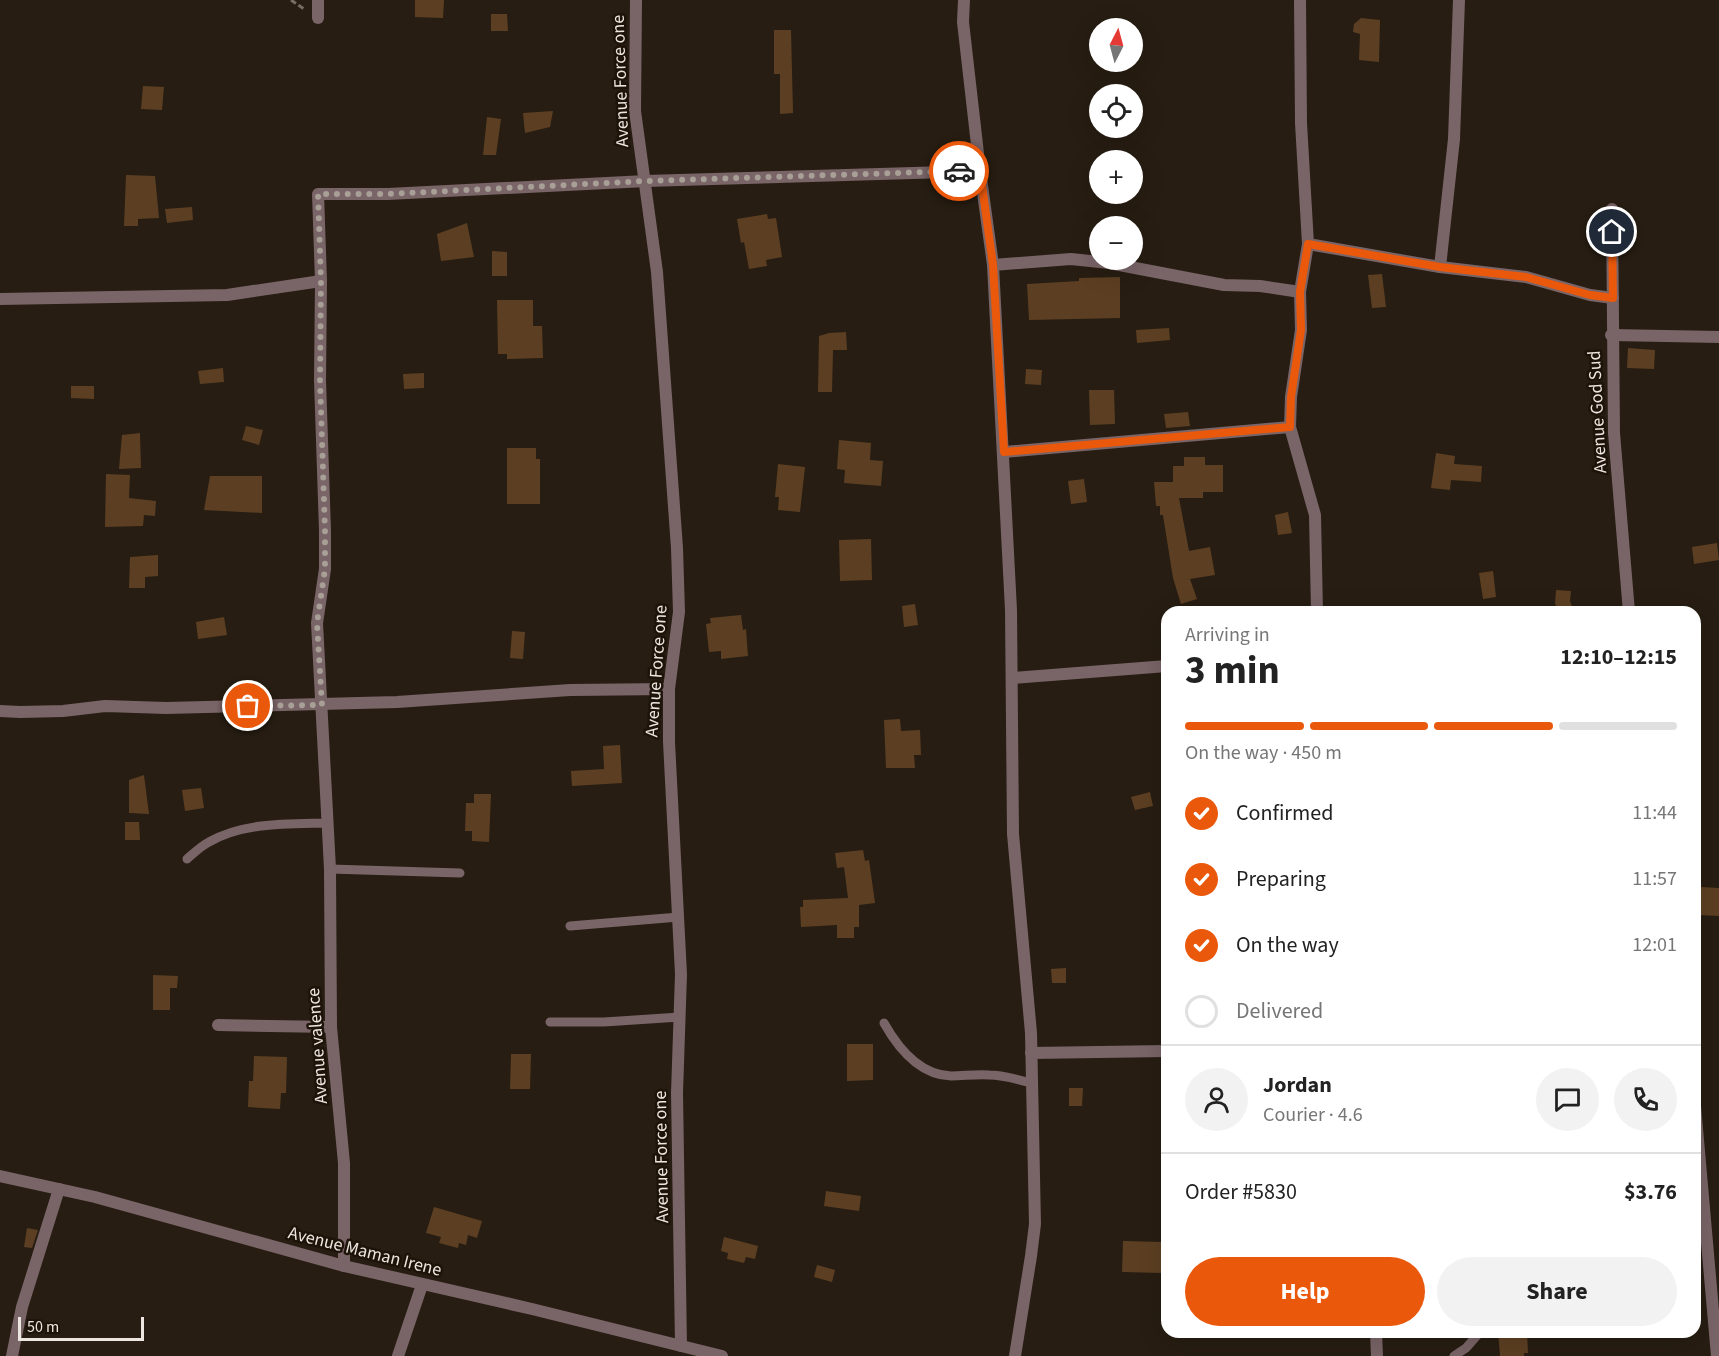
<!DOCTYPE html>
<html lang="en">
<head>
<meta charset="utf-8">
<style>
  :root { --surface:#fff; --page:#f2f2f2; --text:#222; --muted:#767676; --line:#e0e0e0; --accent:#ea580c }
  body { margin:0; font-family:"Source Sans 3",sans-serif; background:var(--page); color:var(--text); height:100vh; display:flex; flex-direction:column; font-size:22px; white-space:nowrap }
  * { box-sizing:border-box; margin:0 }
  p { font-size:20px; color:var(--muted) }
  .icon { flex:none; width:33px; height:33px; fill:none; stroke:currentColor; stroke-width:2; stroke-linecap:round; stroke-linejoin:round }
  .map { position:relative; flex:1; overflow:hidden }
  .panel { position:absolute; left:1161px; top:606px; width:540px; height:732px; display:flex; flex-direction:column; background:var(--surface); border-radius:18px; box-shadow:0 6px 24px #0002 }
  .panel>* { flex:none }
  .needle { width:39px; rotate:6deg }
  .controls { position:absolute; left:1089px; top:18px; display:grid; gap:12px }
  .controls a { display:grid; place-items:center; width:54px; height:54px; border-radius:50%; background:var(--surface); box-shadow:0 6px 24px #0002; font-size:30px }
  .scale { position:absolute; left:18px; bottom:15px; width:126px; box-sizing:border-box; padding-left:6px; border:3px solid #ede5df; border-top:0; font-size:16px; line-height:21px; white-space:nowrap; color:#ede5df; -webkit-text-stroke:4px #1e1309; paint-order:stroke }
  .pin { position:absolute; display:grid; place-items:center; width:51px; height:51px; color:#fff; margin:-26px; border:3px solid #fff; border-radius:50%; box-shadow:0 2px 6px #0007 }
  .courier { position:absolute; display:grid; place-items:center; width:60px; height:60px; margin:-30px; border:4px solid #ea580c; border-radius:50%; background:#fff; color:#222; box-shadow:0 2px 8px #0007 }
  .summary em { font-style:normal; font-weight:700 }
  .summary div { display:flex; flex-direction:column-reverse }
  .summary { display:flex; align-items:center; justify-content:space-between; height:102px; padding:0 24px }
  h1 { font-size:39px; font-weight:700; line-height:45px }
  .bar { display:grid; grid-template-columns:repeat(4,1fr); gap:9px 6px; align-content:center; height:72px; padding:0 24px }
  .bar i { height:8px; border-radius:4px; background:var(--line) }
  .bar .current { background:var(--accent) }
  .bar p { grid-column:span 4 }
  .line { display:flex; align-items:center; gap:15px; padding:0 24px; border-top:2px solid var(--line) }
  .line div { flex:1 }
  .round { display:grid; place-items:center; flex:none; width:63px; height:63px; border-radius:32px; background:var(--page) }
  ol { padding:0 24px; list-style:none }
  li { display:flex; align-items:center; gap:18px; height:66px }
  li p { margin-inline-start:auto }
  li .icon { padding:6px; border-radius:50%; background:var(--accent); color:#fff; stroke-width:4 }
  li:last-child { color:var(--muted) }
  li i { width:33px; height:33px; border:3px solid var(--line); border-radius:50% }
  .cta { display:flex; gap:12px; margin-top:auto; padding:12px 24px }
  .cta a { flex:1; height:69px; border-radius:36px; background:var(--accent); color:#fff; font-size:24px; font-weight:700; line-height:69px; text-align:center }
  .cta a+a { background:var(--page); color:var(--text) }
  .map>svg:first-child { display:block }
</style>
</head>
<body>
<div class="map">
<svg width="1719" height="1356" viewBox="0 0 1719 1356">
  <rect width="100%" height="100%" fill="#271d12"/>
  <g fill="#5c3f22">
    <polygon points="415,0 444,0 443,18 415,17"/>
    <polygon points="491,14 507,14 508,31 491,31"/>
    <polygon points="1361,18 1380,20 1379,62 1359,60 1360,34 1353,32 1354,24"/>
    <polygon points="774,30 791,30 793,113 780,114 780,74 774,74"/>
    <polygon points="143,86 164,87 162,110 141,109"/>
    <polygon points="553,111 550,127 525,133 523,113"/>
    <polygon points="487,117 501,119 496,155 483,155"/>
    <polygon points="126,175 155,176 159,218 138,219 138,226 124,226"/>
    <polygon points="192,207 193,220 167,223 165,209"/>
    <polygon points="767,214 768,219 776,218 782,257 766,260 767,266 749,269 744,242 741,243 737,219"/>
    <polygon points="467,223 474,257 441,261 437,234"/>
    <polygon points="492,251 507,252 507,276 492,276"/>
    <polygon points="1382,274 1386,307 1372,308 1368,275"/>
    <polygon points="1120,277 1120,318 1029,320 1027,284 1079,281 1079,278"/>
    <polygon points="497,300 533,300 533,326 542,326 543,358 507,359 507,354 498,354"/>
    <polygon points="1169,328 1170,340 1137,343 1136,330"/>
    <polygon points="846,332 847,350 833,350 832,392 818,392 819,336 829,333"/>
    <polygon points="1628,348 1655,350 1654,369 1627,368"/>
    <polygon points="223,368 224,382 200,384 198,371"/>
    <polygon points="1026,369 1042,370 1041,385 1025,384"/>
    <polygon points="424,373 424,388 404,389 403,374"/>
    <polygon points="71,386 94,386 94,399 71,398"/>
    <polygon points="1089,390 1114,390 1115,424 1090,425"/>
    <polygon points="1188,412 1190,426 1166,428 1164,414"/>
    <polygon points="246,426 263,430 259,445 242,440"/>
    <polygon points="140,433 141,468 119,469 122,435"/>
    <polygon points="839,440 871,443 870,460 883,461 881,486 844,483 845,470 837,469"/>
    <polygon points="507,448 536,448 536,459 540,459 540,504 507,504"/>
    <polygon points="1436,453 1455,456 1454,464 1482,466 1481,482 1451,480 1450,490 1431,488"/>
    <polygon points="1184,457 1205,457 1205,465 1223,465 1223,492 1203,492 1203,498 1179,498 1189,551 1210,547 1215,575 1190,579 1197,599 1181,604 1173,578 1163,515 1160,515 1160,506 1156,506 1154,482 1173,482 1173,466 1184,466"/>
    <polygon points="778,464 805,467 800,512 778,510 779,497 775,497"/>
    <polygon points="106,474 130,475 129,498 156,501 155,516 144,515 143,526 105,527"/>
    <polygon points="210,476 262,476 262,513 204,510"/>
    <polygon points="1084,479 1087,502 1071,504 1068,481"/>
    <polygon points="1288,512 1292,533 1278,535 1275,515"/>
    <polygon points="871,539 872,580 840,581 839,540"/>
    <polygon points="1717,543 1719,560 1694,564 1692,547"/>
    <polygon points="158,555 158,576 145,577 145,588 129,588 130,557"/>
    <polygon points="1493,571 1496,597 1483,599 1479,573"/>
    <polygon points="1556,590 1571,591 1570,601 1573,609 1558,612 1555,603"/>
    <polygon points="915,604 918,625 904,627 902,606"/>
    <polygon points="741,615 743,630 746,629 748,656 721,659 721,651 709,652 706,624 711,623 710,618"/>
    <polygon points="224,617 227,635 198,639 196,622"/>
    <polygon points="512,631 525,632 523,659 510,658"/>
    <polygon points="900,719 901,731 920,730 921,755 914,755 915,768 886,768 884,720"/>
    <polygon points="620,745 622,783 572,786 571,771 604,769 603,746"/>
    <polygon points="144,775 149,814 129,813 129,780"/>
    <polygon points="201,788 204,808 185,811 182,790"/>
    <polygon points="1150,792 1153,806 1135,810 1131,797"/>
    <polygon points="474,794 491,794 489,842 472,841 472,831 465,831 466,803 474,803"/>
    <polygon points="125,822 139,822 140,840 125,840"/>
    <polygon points="863,850 865,861 869,860 875,903 859,905 859,927 854,927 854,938 837,938 837,925 801,927 800,907 803,907 803,900 848,898 844,867 837,868 835,853"/>
    <polygon points="1701,887 1719,888 1719,916 1699,915"/>
    <polygon points="1066,968 1066,983 1052,983 1051,969"/>
    <polygon points="153,975 178,976 177,988 170,988 170,1010 153,1010"/>
    <polygon points="847,1044 873,1044 873,1080 847,1081"/>
    <polygon points="511,1054 531,1054 530,1089 510,1089"/>
    <polygon points="254,1056 287,1057 286,1093 281,1093 280,1109 248,1107 249,1081 253,1081"/>
    <polygon points="1069,1088 1083,1088 1082,1106 1069,1106"/>
    <polygon points="826,1191 861,1196 859,1211 824,1206"/>
    <polygon points="434,1207 482,1221 477,1238 468,1235 466,1245 459,1243 458,1248 439,1243 441,1237 426,1233"/>
    <polygon points="27,1228 38,1230 32,1248 24,1247"/>
    <polygon points="724,1237 758,1246 755,1259 746,1257 744,1263 727,1259 728,1253 721,1251"/>
    <polygon points="1123,1241 1163,1242 1163,1273 1122,1272"/>
    <polygon points="817,1265 835,1270 832,1282 814,1277"/>
    <polygon points="1498,1332 1527,1332 1528,1353 1524,1353 1524,1356 1500,1356"/>
  </g>
  <g fill="none" stroke-linecap="round" stroke-linejoin="round">
    <polyline stroke="#766d64" stroke-width="3" stroke-dasharray="6 3" stroke-linecap="butt" points="291,0 304,9"/>
    <g stroke="#796467" stroke-width="9">
      <path d="M187,859C194,853 201,846 209,842C243,822 289,824 327,823"/>
      <polyline points="330,869 460,873"/>
      <polyline points="570,926 679,917"/>
      <polyline points="550,1022 604,1022 680,1017"/>
      <path d="M884,1023C898,1048 920,1075 951,1076C964,1076 976,1074 989,1075C1003,1075 1017,1079 1031,1083"/>
      <polyline points="1454,1356 1466,1348 1480,1332"/>
    </g>
    <g stroke="#796467" stroke-width="12">
      <polyline points="636,0 635,111 657,272 677,548 679,612 669,689 669,742 681,974 677,1093 681,1346"/>
      <polyline points="964,0 963,22 980,171 993,265 1011,610 1013,834 1031,1033 1035,1224 1031,1256 1015,1356"/>
      <polyline points="1300,0 1301,123 1308,244 1440,267 1526,277 1590,295 1613,298"/>
      <polyline points="318,18 318,0"/>
      <polyline points="1612,209 1614,433 1629,612"/>
      <polyline points="1308,244 1300,292 1301,330 1291,397 1290,427 1315,515 1317,612"/>
      <polyline points="993,265 1071,259 1109,263 1224,285 1260,286 1300,292"/>
      <polyline points="1440,267 1454,139 1459,0"/>
      <polyline points="0,299 227,295 321,281"/>
      <polyline points="1611,335 1719,337"/>
      <polyline points="1004,452 1290,427"/>
      <polyline points="1012,678 1167,666"/>
      <polyline points="0,711 20,712 63,711 105,706 166,708 397,702 570,690 669,689"/>
      <polyline points="218,1025 331,1027"/>
      <polyline points="1031,1053 1167,1051"/>
      <polyline points="1695,1106 1717,1356"/>
      <polyline points="0,1176 95,1197 344,1266 532,1309 722,1356"/>
      <polyline points="344,1266 344,1163 331,1027 330,869 317,623 325,569 325,531 320,380 321,281 318,194 388,194 646,181 980,171"/>
      <polyline points="1376,1332 1377,1356"/>
      <polyline points="12,1356 22,1307 59,1189"/>
      <polyline points="398,1356 422,1285"/>
    </g>
  </g>
  <g fill="none" stroke-linecap="round" stroke-linejoin="round">
    <polyline stroke="#a89f97" stroke-width="6" stroke-dasharray="0 10.8" points="248,706 322,705 317,623 325,569 325,531 320,380 321,282 318,194 388,194 646,181 959,171"/>
    <polyline stroke="#ea580c" stroke-width="8" points="959,171 980,171 993,265 1004,452 1290,427 1291,397 1301,330 1300,292 1308,244 1440,267 1526,277 1590,295 1613,298 1612,232"/>
  </g>
  <g text-anchor="middle" stroke-width="5" stroke-linejoin="round" paint-order="stroke">
    <g font-size="18" fill="#ede5df" stroke="#1e1309">
      <text transform="translate(620 81) rotate(-92)" y="6">Avenue Force one</text>
      <text transform="translate(1597 412) rotate(-93)" y="6">Avenue God Sud</text>
      <text transform="translate(656 671) rotate(-86)" y="6">Avenue Force one</text>
      <text transform="translate(317 1046) rotate(-94)" y="6">Avenue valence</text>
      <text transform="translate(661 1157) rotate(-91)" y="6">Avenue Force one</text>
      <text transform="translate(365 1251) rotate(14)" y="6">Avenue Maman Irene</text>
    </g>
  </g>
</svg>
<div class="controls">
<a><svg class="needle" viewBox="-14 -14 28 28"><path d="M0-13l5 13h-10z" fill="#e53935"/><path d="M0 13l5-13h-10z" fill="#767676"/></svg></a>
<a><svg class="icon" aria-label="locate" viewBox="0 0 24 24"><circle cx="12" cy="12" r="6"/><path d="M12 2v4M12 18v4M2 12h4M18 12h4"/></svg></a>
<a>+</a>
<a>−</a>
</div>
<div class="scale">50 m</div>
<div class="pin" style="left:248px;top:706px;background:#ea580c"><svg class="icon" aria-label="bag" viewBox="0 0 24 24"><path d="M5 8h14l-1 12H6zM9 8a3 3 0 0 1 6 0"/></svg></div>
<div class="pin" style="left:1612px;top:232px;background:#1f2937"><svg class="icon" aria-label="home" viewBox="0 0 24 24"><path d="M3 11l9-7 9 7M6 9v11h12V9"/></svg></div>
<div class="courier" style="left:959px;top:171px"><svg class="icon" aria-label="car" viewBox="0 0 24 24"><path d="M5 17H2v-5l4-1 3-4h7l3 4 3 1v5h-3M9 17h6M6 11h13"/><circle cx="7" cy="17" r="2"/><circle cx="17" cy="17" r="2"/></svg></div>
<section class="panel">
<div class="summary"><div><h1>3 min</h1><p>Arriving in</p></div><em>12:10–12:15</em></div>
<div class="bar"><i class="current"></i><i class="current"></i><i class="current"></i><i></i><p>On the way · 450 m</p></div>
<ol>
<li><svg class="icon" aria-label="check" viewBox="0 0 24 24"><path d="M5 12l5 5 9-10"/></svg>Confirmed<p>11:44</p></li>
<li><svg class="icon" aria-label="check" viewBox="0 0 24 24"><path d="M5 12l5 5 9-10"/></svg>Preparing<p>11:57</p></li>
<li><svg class="icon" aria-label="check" viewBox="0 0 24 24"><path d="M5 12l5 5 9-10"/></svg>On the way<p>12:01</p></li>
<li><i></i>Delivered</li>
</ol>
<div class="line" style="height:108px"><a class="round"><svg class="icon" aria-label="person" viewBox="0 0 24 24"><circle cx="12" cy="8" r="4"/><path d="M4 21q1-7 8-7t8 7"/></svg></a><div><b>Jordan</b><p>Courier · 4.6</p></div><a class="round"><svg class="icon" aria-label="chat" viewBox="0 0 24 24"><path d="M4 5h16v11H9l-5 4z"/></svg></a><a class="round"><svg class="icon" aria-label="phone" viewBox="0 0 24 24"><path d="M5 4h4l2 5-3 2q2 4 5 5l2-3 5 2v4C11 20 4 13 5 4z"/></svg></a></div>
<div class="line" style="height:78px"><div>Order #5830</div><b>$3.76</b></div>
<div class="cta"><a>Help</a><a>Share</a></div>
</section>
</div>
</body>
</html>
